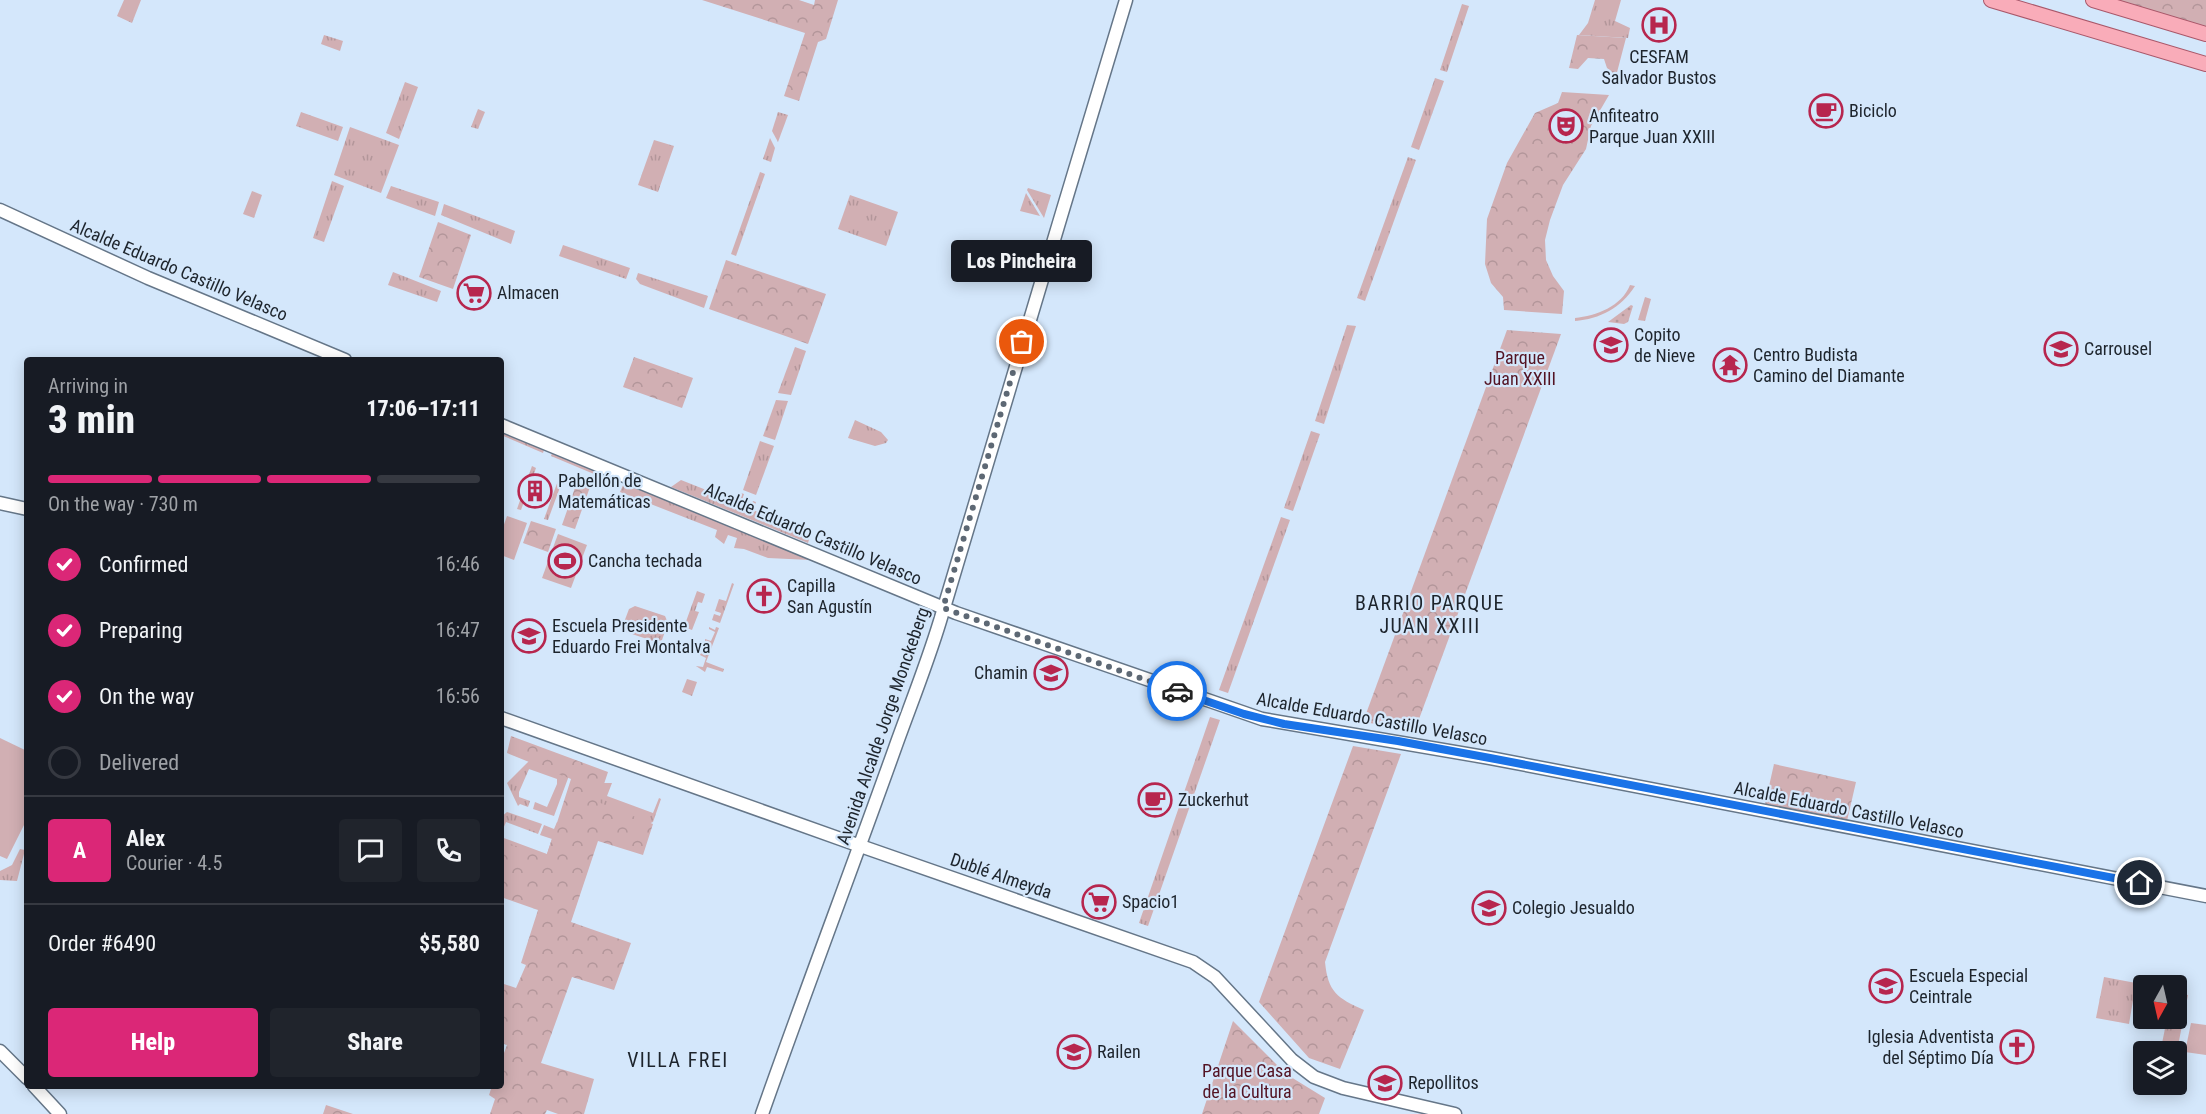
<!DOCTYPE html>
<html lang="en">
<head>
<meta charset="utf-8">
<style>
  :root { --surface:#171b24; --page:#20242c; --text:#f1f3f6; --muted:#9ea1a6; --line:#363941; --accent:#db2777 }
  body { margin:0; font-family:"Roboto Condensed",sans-serif; background:var(--page); color:var(--text); height:100vh; display:flex; flex-direction:column; font-size:22px; white-space:nowrap }
  * { box-sizing:border-box; margin:0 }
  p { font-size:20px; color:var(--muted) }
  .icon { flex:none; width:33px; height:33px; fill:none; stroke:currentColor; stroke-width:2; stroke-linecap:round; stroke-linejoin:round }
  .map { position:relative; flex:1; overflow:hidden }
  .details { position:absolute; left:24px; top:357px; width:480px; height:732px; display:flex; flex-direction:column; background:var(--surface); border-radius:6px; box-shadow:0 3px 15px #0003 }
  .details>* { flex:none }
  .needle { width:39px; rotate:188deg }
  .tools { position:absolute; left:2133px; top:975px; display:grid; gap:12px }
  .tools a { display:grid; place-items:center; width:54px; height:54px; border-radius:6px; background:var(--surface); box-shadow:0 3px 15px #0003; font-size:30px }
  .pin { position:absolute; display:grid; place-items:center; width:51px; height:51px; color:#fff; margin:-26px; border:3px solid #fff; border-radius:50%; box-shadow:0 2px 6px #0007 }
  .courier { position:absolute; display:grid; place-items:center; width:60px; height:60px; margin:-30px; border:4px solid #1a73e8; border-radius:50%; background:#fff; color:#222; box-shadow:0 2px 8px #0007 }
  .bubble { position:absolute; height:42px; border-radius:6px; background:var(--surface); box-shadow:0 3px 15px #0003; font-size:20px; font-weight:800; line-height:42px; text-align:center }
  .overview em { font-style:normal; font-weight:800 }
  .overview div { display:flex; flex-direction:column-reverse }
  .overview { display:flex; align-items:center; justify-content:space-between; height:102px; padding:0 24px }
  h1 { font-size:39px; font-weight:800; line-height:45px }
  .bar { display:grid; grid-template-columns:repeat(4,1fr); gap:9px 6px; align-content:center; height:72px; padding:0 24px }
  .bar i { height:8px; border-radius:4px; background:var(--line) }
  .bar .selected { background:var(--accent) }
  .bar p { grid-column:span 4 }
  .line { display:flex; align-items:center; gap:15px; padding:0 24px; border-top:2px solid var(--line) }
  .line div { flex:1 }
  .round { display:grid; place-items:center; flex:none; width:63px; height:63px; border-radius:6px; background:var(--page) }
  ol { padding:0 24px; list-style:none }
  li { display:flex; align-items:center; gap:18px; height:66px }
  li p { margin-inline-start:auto }
  li .icon { padding:6px; border-radius:50%; background:var(--accent); color:#fff; stroke-width:4 }
  li:last-child { color:var(--muted) }
  li i { width:33px; height:33px; border:3px solid var(--line); border-radius:50% }
  .button { display:flex; gap:12px; margin-top:auto; padding:12px 24px }
  .button a { flex:1; height:69px; border-radius:6px; background:var(--accent); color:#fff; font-size:24px; font-weight:800; line-height:69px; text-align:center }
  .button a+a { background:var(--page); color:var(--text) }
  .map>svg:first-child { display:block }
</style>
</head>
<body>
<div class="map">
<svg width="2206" height="1114" viewBox="0 0 2206 1114">
  <defs>
    <pattern id="grass-tufts" width="24" height="20" patternUnits="userSpaceOnUse" patternTransform="scale(1.5)"><rect width="24" height="20" fill="#d1afb3"/><path d="M3 7l-1-3M5 7V3M7 7l1-3M15 17l-1-3M17 17v-4M19 17l1-3" fill="none" stroke="#b3969a"/></pattern>
    <pattern id="park-crowns" width="20" height="18" patternUnits="userSpaceOnUse" patternTransform="scale(1.5)"><rect width="20" height="18" fill="#d1afb3"/><path d="M2 6a3 3 0 1 1 6 0M12 15a3 3 0 1 1 6 0" fill="none" stroke="#b3969a"/></pattern>
    <pattern id="garden-dots" width="8" height="8" patternUnits="userSpaceOnUse" patternTransform="scale(1.5)"><rect width="8" height="8" fill="#d1afb3"/><path d="M2 2h.1M6 6h.1" fill="none" stroke="#b3969a" stroke-width="1.8" stroke-linecap="round"/></pattern>
  </defs>
  <rect width="100%" height="100%" fill="#d4e7fb"/>
  <g fill="url(#grass-tufts)">
    <polygon points="124,0 141,0 132,23 117,16"/>
    <polygon points="1595,0 1621,0 1615,21 1630,28 1628,38 1579,35 1588,23"/>
    <polygon points="1462,4 1469,6 1447,72 1440,70"/>
    <polygon points="324,35 343,41 340,51 321,44"/>
    <polygon points="1435,78 1444,81 1419,150 1411,147"/>
    <polygon points="405,82 418,87 399,139 386,133"/>
    <polygon points="478,109 485,112 478,129 471,127"/>
    <polygon points="301,112 343,127 338,141 296,126"/>
    <polygon points="778,112 788,115 778,142 772,131"/>
    <polygon points="350,127 399,145 381,193 334,175"/>
    <polygon points="770,138 775,148 771,162 763,159"/>
    <polygon points="654,140 674,146 658,192 638,185"/>
    <polygon points="1408,157 1416,160 1365,301 1357,298"/>
    <polygon points="760,172 765,174 736,256 731,254"/>
    <polygon points="332,181 344,186 324,242 313,238"/>
    <polygon points="391,186 439,202 435,216 386,198"/>
    <polygon points="1028,188 1051,195 1044,218 1027,190"/>
    <polygon points="252,191 262,195 254,218 243,214"/>
    <polygon points="1026,193 1040,216 1020,211"/>
    <polygon points="850,195 898,212 886,246 838,229"/>
    <polygon points="444,204 515,231 511,244 441,215"/>
    <polygon points="563,245 630,268 626,279 559,256"/>
    <polygon points="393,272 441,291 437,302 388,285"/>
    <polygon points="638,273 708,296 704,308 640,284 636,279"/>
    <path d="M1630,285L1635,286C1621,308 1600,319 1575,321V318C1596,316 1622,306 1630,285Z"/>
    <polygon points="1645,297 1651,299 1645,321 1638,320"/>
    <polygon points="1347,325 1356,326 1324,424 1315,421"/>
    <polygon points="795,347 806,351 791,395 778,393"/>
    <polygon points="776,400 788,401 775,440 763,436"/>
    <polygon points="855,420 881,432 888,440 886,443 875,446 848,438"/>
    <polygon points="1311,431 1320,434 1293,511 1284,508"/>
    <polygon points="501,432 544,450 543,453 501,435"/>
    <polygon points="760,441 774,446 756,495 743,490"/>
    <polygon points="552,453 614,479 613,482 551,456"/>
    <polygon points="532,466 536,468 521,510 517,509"/>
    <polygon points="559,478 563,479 548,520 544,519"/>
    <polygon points="681,480 734,501 738,500 741,493 744,494 739,509 748,513 753,501 756,502 753,510 811,533 808,543 671,487"/>
    <polygon points="624,483 811,559 810,560 768,558 744,549 734,548 737,538 728,535 724,544 715,537 717,530 620,492"/>
    <polygon points="1281,517 1290,520 1228,693 1219,690"/>
    <polygon points="732,583 734,584 720,623 712,620 714,614 720,616 721,613 715,611 719,599 726,601"/>
    <polygon points="697,591 705,594 702,603 698,602 695,611 699,612 692,630 684,627"/>
    <polygon points="635,606 665,616 668,623 662,640 656,642 626,632 623,625 629,609"/>
    <polygon points="709,627 715,630 716,627 719,628 706,662 724,669 723,672 707,667 705,672 696,666 703,667 706,658 700,655 700,653 707,655 711,644 705,641 705,639 711,641 715,632 709,629"/>
    <polygon points="687,679 697,682 692,696 682,692"/>
    <polygon points="1210,717 1220,720 1148,926 1139,923"/>
    <polygon points="531,759 570,773 554,816 533,809 535,802 547,807 557,784 557,779 529,769 519,792 519,797 530,801 528,807 520,804 518,806 507,783"/>
    <polygon points="597,783 612,783 607,796 653,813 659,798 661,799 653,822 635,830 592,799"/>
    <polygon points="507,812 542,824 538,834 506,822 501,834 501,817"/>
    <polygon points="557,822 569,826 550,864 501,850 501,837 547,854 552,839 540,835 544,825 554,829"/>
    <polygon points="20,849 25,850 17,881 0,880 0,871 12,865"/>
    <polygon points="2104,977 2136,983 2129,1024 2096,1018"/>
    <polygon points="2177,993 2188,995 2177,1051 2161,1048 2167,1019 2176,1018"/>
  </g>
  <g fill="url(#park-crowns)">
    <polygon points="702,0 799,0 814,5 815,0 838,0 826,39 818,42 799,101 784,96 805,33"/>
    <polygon points="2110,0 2206,0 2206,29"/>
    <polygon points="1577,35 1626,38 1615,80 1611,80 1612,72 1607,68 1604,59 1588,58 1578,69 1569,68"/>
    <polygon points="1562,92 1609,95 1591,126 1586,149 1563,185 1550,220 1545,240 1546,260 1553,276 1564,291 1562,314 1504,310 1503,297 1491,283 1485,264 1487,219 1507,163 1535,113 1558,103"/>
    <polygon points="438,222 471,235 453,289 419,277"/>
    <polygon points="726,260 826,294 808,344 709,309"/>
    <polygon points="1507,330 1561,334 1415,730 1363,722"/>
    <polygon points="634,357 693,378 682,408 623,387"/>
    <polygon points="577,482 590,487 575,529 562,525"/>
    <polygon points="531,521 556,529 548,552 523,543"/>
    <polygon points="511,736 608,772 598,802 653,824 643,855 598,841 571,922 631,943 614,990 572,977 541,1063 594,1079 584,1114 558,1114 547,1110 545,1114 490,1114 495,1099 489,1095 492,1086 501,1086 501,1061 507,1045 501,1043 501,983 516,988 526,965 521,963 538,910 501,897 501,842 546,857 571,779 507,753"/>
    <path d="M1353,746L1401,754L1325,962C1328,992 1337,998 1364,1010L1340,1069L1309,1058L1259,1002Z"/>
    <polygon points="1774,764 1856,782 1847,821 1765,804"/>
    <polygon points="1233,1021 1286,1074 1325,1098 1319,1114 1202,1114"/>
    <polygon points="326,1105 353,1114 323,1114"/>
  </g>
  <polygon fill="url(#garden-dots)" points="1631,305 1633,306 1628,322 1624,324 1608,322"/>
  <g fill="#d1afb3">
    <polygon points="507,516 527,523 514,560 501,555 501,533"/>
    <polygon points="558,534 587,545 571,588 542,578"/>
    <polygon points="0,738 27,751 27,819 7,859 0,856"/>
    <polygon points="2191,1023 2206,1025 2206,1055 2185,1052"/>
  </g>
  <g fill="none" stroke-linecap="round" stroke-linejoin="round">
    <g stroke="#657688" stroke-width="15">
      <g id="secondary">
        <polyline points="0,210 148,278 345,360"/>
        <polyline points="501,425 956,613 1262,719 1490,758 2206,896"/>
        <polyline points="0,503 27,509"/>
        <polyline points="501,718 849,842 1193,962 1215,977 1292,1060 1314,1077 1343,1088 1455,1114"/>
        <polyline points="0,1051 27,1078"/>
        <polyline points="34,1086 60,1114"/>
        <path d="M762,1114C805,992 851,871 895,748C910,706 927,664 940,621C1001,413 1064,207 1126,0"/>
      </g>
    </g>
    <g stroke="#a9586a" stroke-width="16">
      <g id="primary">
        <polyline points="1991,0 2206,64"/>
        <polyline points="2093,0 2206,34"/>
      </g>
    </g>
    <use href="#secondary" stroke="#fff" stroke-width="12"/>
    <use href="#primary" stroke="#f9acb9" stroke-width="14"/>
  </g>
  <g fill="none" stroke-linecap="round" stroke-linejoin="round">
    <polyline stroke="#5d6874" stroke-width="6" stroke-dasharray="0 10.8" points="1022,342 943,608 1177,691"/>
    <polyline stroke="#1a73e8" stroke-width="8" points="1177,691 1244,714 1284,724 1398,741 1490,758 2140,883"/>
  </g>
  <defs>
    <g id="hospital-ring" transform="scale(1.725)"><circle r="9.5" fill="#d4e7fb" stroke="#b7264e" stroke-width="1.5"/><path d="M-5-5h3v3.5h4V-5h3V5h-3V1.5h-4V5h-3Z" fill="#b7264e"/></g>
    <g id="cafe-ring" transform="scale(1.725)"><circle r="9.5" fill="#d4e7fb" stroke="#b7264e" stroke-width="1.5"/><path d="M-5.5-4.5H6V0H3Q3 3.5 0 3.5H-2.5Q-5.5 3.5-5.5 0ZM3-3.2v2h1.7v-2ZM-6 4.5H4V6H-6Z" fill="#b7264e"/></g>
    <g id="theatre-ring" transform="scale(1.725)"><circle r="9.5" fill="#d4e7fb" stroke="#b7264e" stroke-width="1.5"/><path d="M-5-5.5Q0-4 5-5.5V0Q5 5 0 6Q-5 5-5 0ZM-3.3-2.5H-1v1.5H-3.3ZM1-2.5H3.3v1.5H1ZM-2.8 1Q0 5.5 2.8 1Z" fill="#b7264e"/></g>
    <g id="supermarket-ring" transform="scale(1.725)"><circle r="9.5" fill="#d4e7fb" stroke="#b7264e" stroke-width="1.5"/><path d="M-6-5.5h2.5l.6 2H6L4.5 2H-2.5L-4.4-4H-6ZM-1.5 3.2a1.3 1.3 0 1 0 .1 0ZM3 3.2a1.3 1.3 0 1 0 .1 0Z" fill="#b7264e"/></g>
    <g id="school-ring" transform="scale(1.725)"><circle r="9.5" fill="#d4e7fb" stroke="#b7264e" stroke-width="1.5"/><path d="M0-5L7-2L0 1L-7-2ZM-4 1L0 2.5L4 1V4Q0 6-4 4Z" fill="#b7264e"/></g>
    <g id="temple-ring" transform="scale(1.725)"><circle r="9.5" fill="#d4e7fb" stroke="#b7264e" stroke-width="1.5"/><path d="M0-6L5-2H3V0L6.5 2.5H4V6H1.5V3h-3V6H-4V2.5H-6.5L-3 0V-2H-5Z" fill="#b7264e"/></g>
    <g id="building-ring" transform="scale(1.725)"><circle r="9.5" fill="#d4e7fb" stroke="#b7264e" stroke-width="1.5"/><path d="M-4-6H4V6H1V3H-1V6H-4ZM-2.5-4.3h1.7v1.8h-1.7ZM.8-4.3h1.7v1.8H.8ZM-2.5-1h1.7V.8h-1.7ZM.8-1h1.7V.8H.8Z" fill="#b7264e"/></g>
    <g id="stadium-ring" transform="scale(1.725)"><circle r="9.5" fill="#d4e7fb" stroke="#b7264e" stroke-width="1.5"/><path d="M0-5a6.5 5 0 1 0 0 10a6.5 5 0 1 0 0-10ZM-3.5-1.8h7v3.6h-7Z" fill="#b7264e"/></g>
    <g id="church-ring" transform="scale(1.725)"><circle r="9.5" fill="#d4e7fb" stroke="#b7264e" stroke-width="1.5"/><path d="M-1.2-6h2.4v3.5h3.3v2.4h-3.3V6h-2.4V-.1h-3.3v-2.4h3.3Z" fill="#b7264e"/></g>
  </defs>
  <g fill-rule="evenodd">
    <use href="#hospital-ring" x="1659" y="25"/>
    <use href="#cafe-ring" x="1826" y="111"/>
    <use href="#theatre-ring" x="1566" y="126"/>
    <use href="#supermarket-ring" x="474" y="293"/>
    <use href="#school-ring" x="1611" y="345"/>
    <use href="#school-ring" x="2061" y="349"/>
    <use href="#temple-ring" x="1730" y="365"/>
    <use href="#building-ring" x="535" y="491"/>
    <use href="#stadium-ring" x="565" y="561"/>
    <use href="#church-ring" x="764" y="596"/>
    <use href="#school-ring" x="529" y="636"/>
    <use href="#school-ring" x="1051" y="673"/>
    <use href="#cafe-ring" x="1155" y="800"/>
    <use href="#supermarket-ring" x="1099" y="902"/>
    <use href="#school-ring" x="1489" y="908"/>
    <use href="#school-ring" x="1886" y="986"/>
    <use href="#church-ring" x="2017" y="1047"/>
    <use href="#school-ring" x="1074" y="1052"/>
    <use href="#school-ring" x="1385" y="1083"/>
  </g>
  <g text-anchor="middle" stroke-width="4.5" stroke-linejoin="round" paint-order="stroke">
    <g font-size="18" fill="#1d242c" stroke="#d4e7fb" text-anchor="start">
      <text x="1659" y="63" text-anchor="middle">CESFAM<tspan x="1659" dy="21">Salvador Bustos</tspan></text>
      <text x="1849" y="117">Biciclo</text>
      <text x="1589" y="122">Anfiteatro<tspan x="1589" dy="21">Parque Juan XXIII</tspan></text>
      <text x="497" y="299">Almacen</text>
      <text x="1634" y="341">Copito<tspan x="1634" dy="21">de Nieve</tspan></text>
      <text x="2084" y="355">Carrousel</text>
      <text x="1753" y="361">Centro Budista<tspan x="1753" dy="21">Camino del Diamante</tspan></text>
      <text x="558" y="487">Pabellón de<tspan x="558" dy="21">Matemáticas</tspan></text>
      <text x="588" y="567">Cancha techada</text>
      <text x="787" y="592">Capilla<tspan x="787" dy="21">San Agustín</tspan></text>
      <text x="552" y="632">Escuela Presidente<tspan x="552" dy="21">Eduardo Frei Montalva</tspan></text>
      <text x="1028" y="679" text-anchor="end">Chamin</text>
      <text x="1178" y="806">Zuckerhut</text>
      <text x="1122" y="908">Spacio1</text>
      <text x="1512" y="914">Colegio Jesualdo</text>
      <text x="1909" y="982">Escuela Especial<tspan x="1909" dy="21">Ceintrale</tspan></text>
      <text x="1994" y="1043" text-anchor="end">Iglesia Adventista<tspan x="1994" dy="21">del Séptimo Día</tspan></text>
      <text x="1097" y="1058">Railen</text>
      <text x="1408" y="1089">Repollitos</text>
    </g>
    <g font-size="18" fill="#1d242c" stroke="#d4e7fb">
      <text transform="translate(179 270) rotate(23)" y="6">Alcalde Eduardo Castillo Velasco</text>
      <text transform="translate(813 534) rotate(23)" y="6">Alcalde Eduardo Castillo Velasco</text>
      <text transform="translate(1372 719) rotate(10)" y="6">Alcalde Eduardo Castillo Velasco</text>
      <text transform="translate(883 726) rotate(-71)" y="6">Avenida Alcalde Jorge Monckeberg</text>
      <text transform="translate(1849 810) rotate(11)" y="6">Alcalde Eduardo Castillo Velasco</text>
      <text transform="translate(1001 876) rotate(19)" y="6">Dublé Almeyda</text>
    </g>
    <g font-size="18" fill="#531323" stroke="#d4e7fb">
      <text x="1520" y="364">Parque<tspan x="1520" dy="21">Juan XXIII</tspan></text>
      <text x="1247" y="1077">Parque Casa<tspan x="1247" dy="21">de la Cultura</tspan></text>
    </g>
    <g font-size="20" letter-spacing="1.5" fill="#1d242c" stroke="#d4e7fb">
      <text x="1430" y="610">BARRIO PARQUE<tspan x="1430" dy="23">JUAN XXIII</tspan></text>
      <text x="678" y="1067">VILLA FREI</text>
    </g>
  </g>
</svg>
<div class="tools">
<a><svg class="needle" viewBox="-14 -14 28 28"><path d="M0-13l5 13h-10z" fill="#e53935"/><path d="M0 13l5-13h-10z" fill="#9ea1a6"/></svg></a>
<a><svg class="icon" aria-label="layers" viewBox="0 0 24 24"><path d="M12 4l9 5-9 5-9-5zM3 14l9 5 9-5"/></svg></a>
</div>
<div class="pin" style="left:1022px;top:342px;background:#ea580c"><svg class="icon" aria-label="bag" viewBox="0 0 24 24"><path d="M5 8h14l-1 12H6zM9 8a3 3 0 0 1 6 0"/></svg></div>
<div class="pin" style="left:2140px;top:883px;background:#1f2937"><svg class="icon" aria-label="home" viewBox="0 0 24 24"><path d="M3 11l9-7 9 7M6 9v11h12V9"/></svg></div>
<div class="courier" style="left:1177px;top:691px"><svg class="icon" aria-label="car" viewBox="0 0 24 24"><path d="M5 17H2v-5l4-1 3-4h7l3 4 3 1v5h-3M9 17h6M6 11h13"/><circle cx="7" cy="17" r="2"/><circle cx="17" cy="17" r="2"/></svg></div>
<div class="bubble" style="left:951px;top:240px;width:141px">Los Pincheira</div>
<section class="details">
<div class="overview"><div><h1>3 min</h1><p>Arriving in</p></div><em>17:06–17:11</em></div>
<div class="bar"><i class="selected"></i><i class="selected"></i><i class="selected"></i><i></i><p>On the way · 730 m</p></div>
<ol>
<li><svg class="icon" aria-label="check" viewBox="0 0 24 24"><path d="M5 12l5 5 9-10"/></svg>Confirmed<p>16:46</p></li>
<li><svg class="icon" aria-label="check" viewBox="0 0 24 24"><path d="M5 12l5 5 9-10"/></svg>Preparing<p>16:47</p></li>
<li><svg class="icon" aria-label="check" viewBox="0 0 24 24"><path d="M5 12l5 5 9-10"/></svg>On the way<p>16:56</p></li>
<li><i></i>Delivered</li>
</ol>
<div class="line" style="height:108px"><b class="round" style="background:var(--accent);color:#fff">A</b><div><b>Alex</b><p>Courier · 4.5</p></div><a class="round"><svg class="icon" aria-label="chat" viewBox="0 0 24 24"><path d="M4 5h16v11H9l-5 4z"/></svg></a><a class="round"><svg class="icon" aria-label="phone" viewBox="0 0 24 24"><path d="M5 4h4l2 5-3 2q2 4 5 5l2-3 5 2v4C11 20 4 13 5 4z"/></svg></a></div>
<div class="line" style="height:78px"><div>Order #6490</div><b>$5,580</b></div>
<div class="button"><a>Help</a><a>Share</a></div>
</section>
</div>
</body>
</html>
